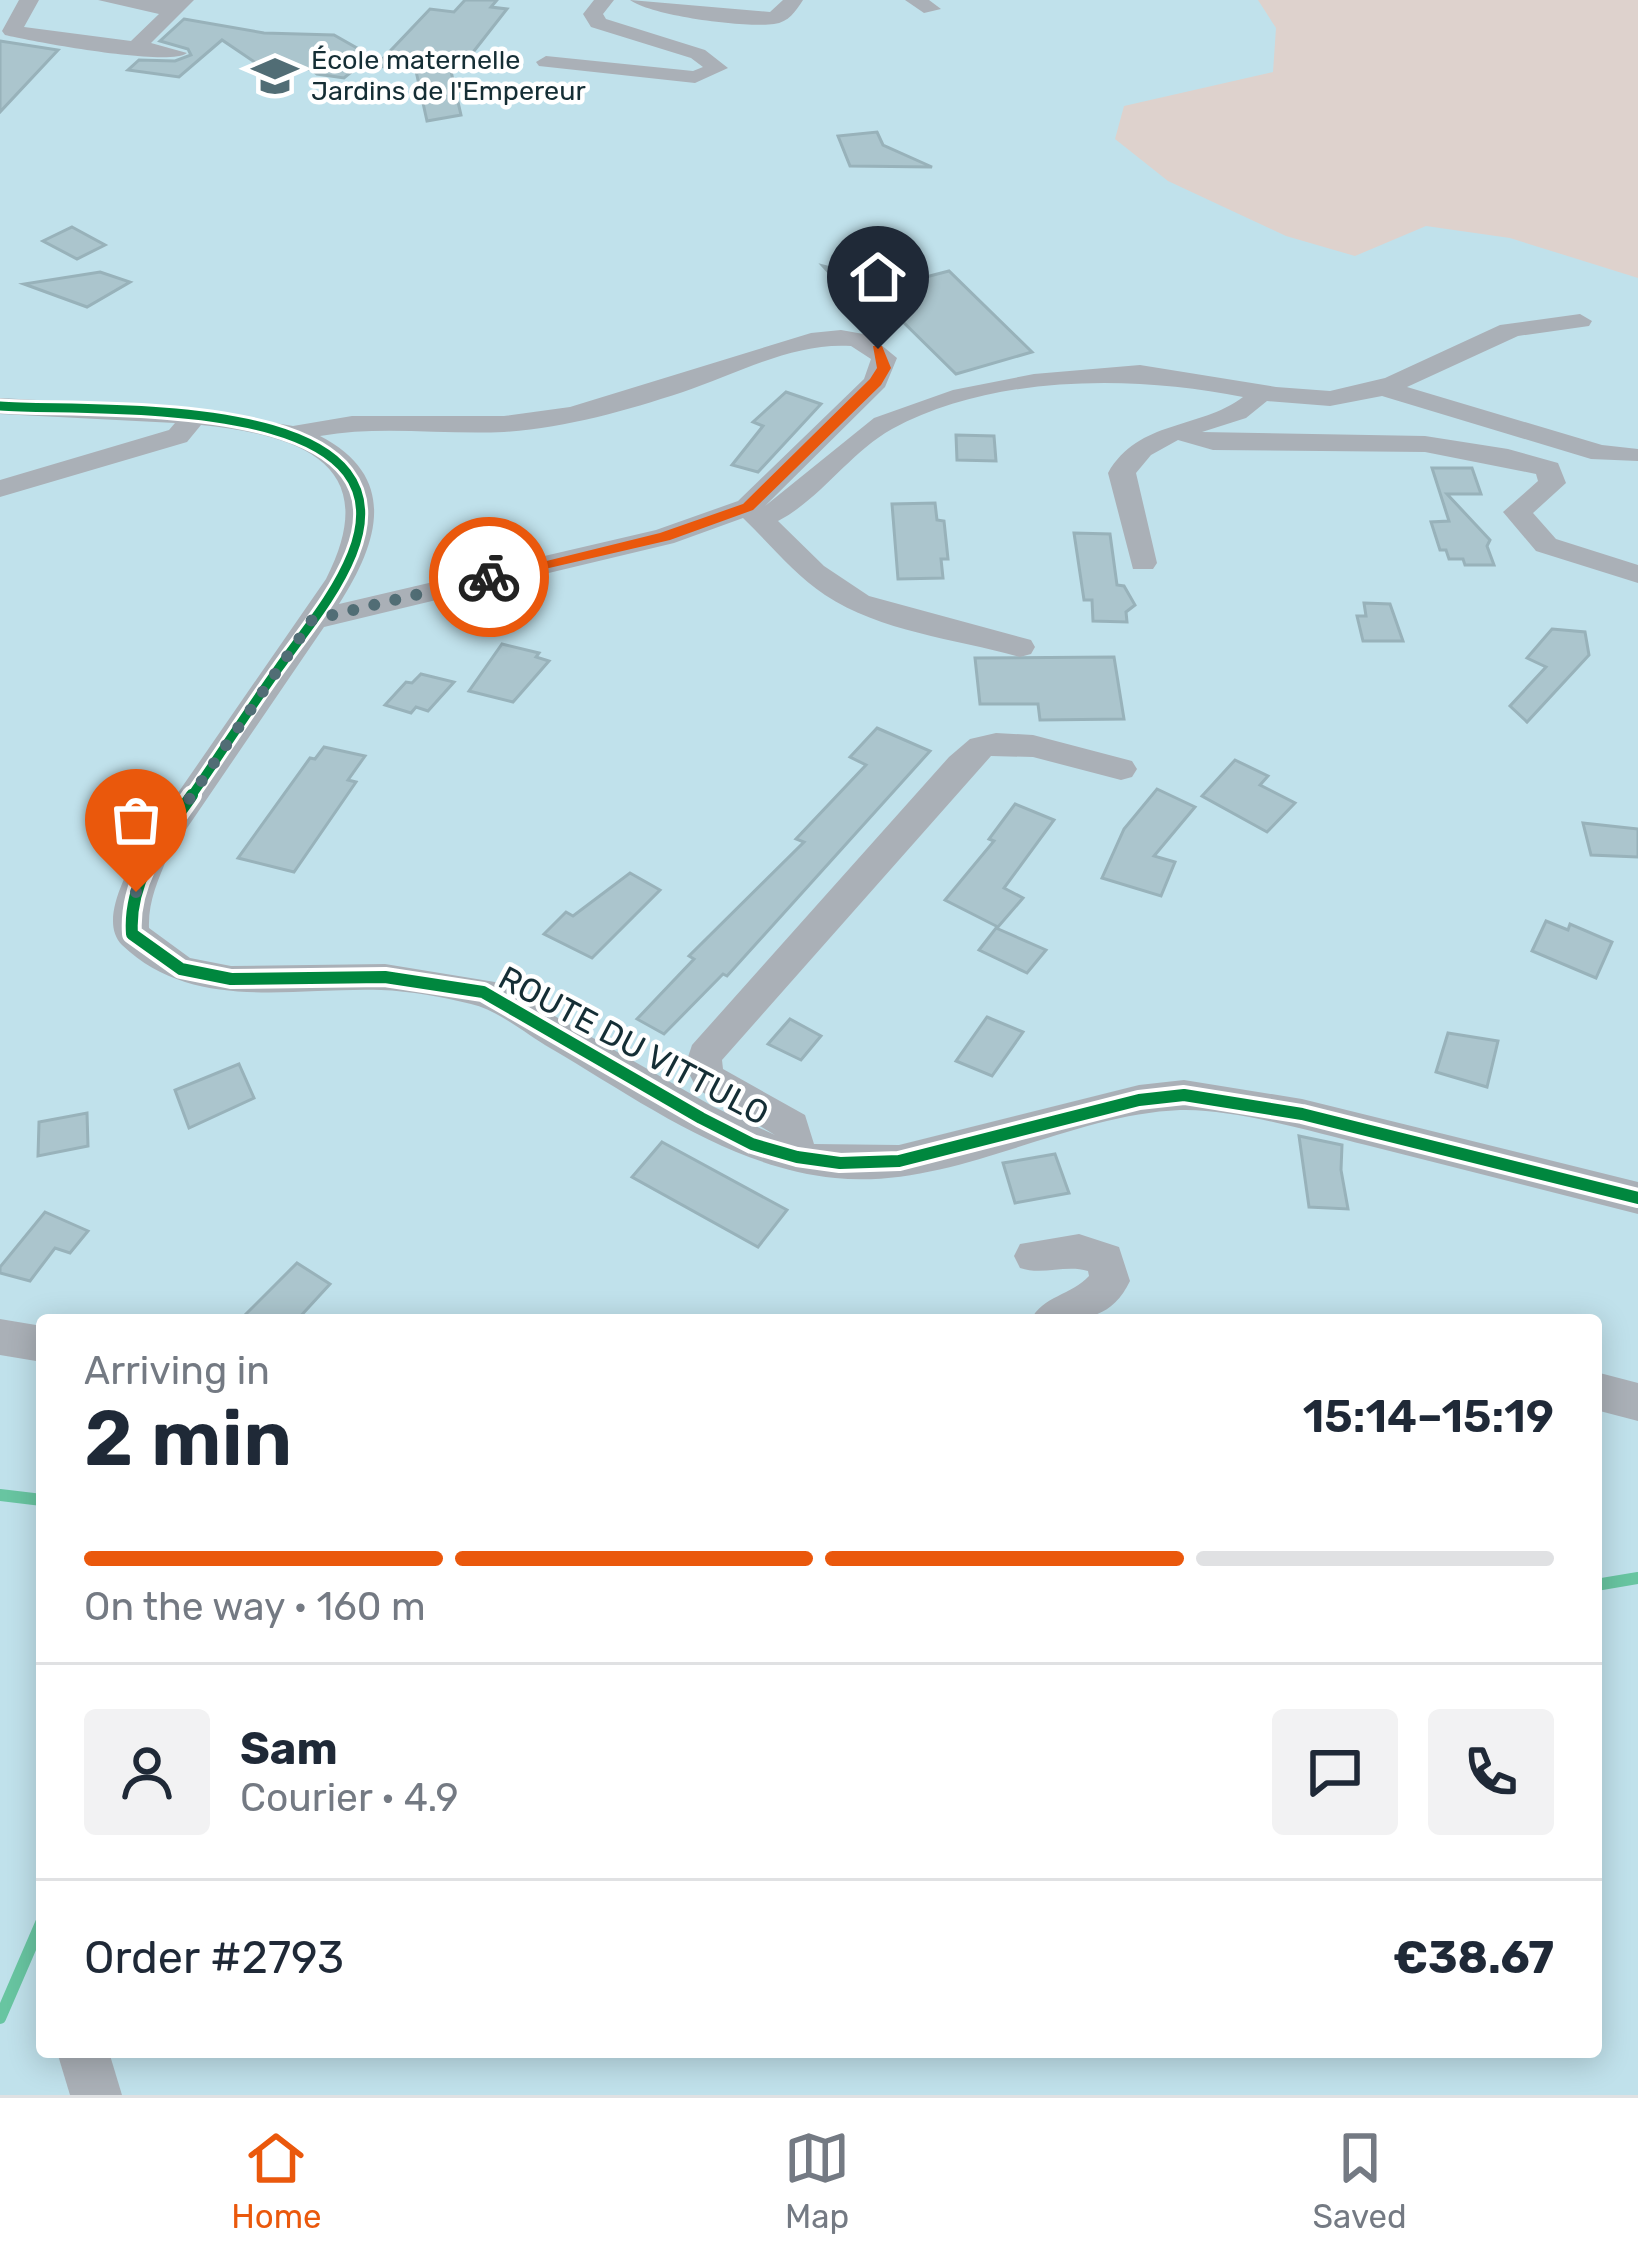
<!DOCTYPE html>
<html lang="en">
<head>
<meta charset="utf-8">
<style>
  :root { --surface:#fff; --page:#f2f2f3; --text:#1f2937; --muted:#747a83; --line:#e0e1e3; --accent:#ea580c }
  body { margin:0; font-family:Rubik,sans-serif; background:var(--page); color:var(--text); height:100vh; display:flex; flex-direction:column; font-size:45px; white-space:nowrap }
  * { box-sizing:border-box; margin:0 }
  p { font-size:39px; color:var(--muted) }
  .icon { flex:none; width:66px; height:66px; fill:none; stroke:currentColor; stroke-width:2; stroke-linecap:round; stroke-linejoin:round }
  .map { position:relative; flex:1; overflow:hidden }
  .sheet { position:absolute; left:36px; top:1314px; width:1566px; height:744px; display:flex; flex-direction:column; background:var(--surface); border-radius:12px; box-shadow:0 6px 30px #0003 }
  .sheet>* { flex:none }
  .pin { position:absolute; display:grid; place-items:center; width:102px; height:102px; color:#fff; margin:-123px -51px; border-radius:50% 50% 50% 0; rotate:-45deg; box-shadow:0 0 12px #0007 }
  .pin .icon { rotate:45deg }
  .courier { position:absolute; display:grid; place-items:center; width:120px; height:120px; margin:-60px; border:9px solid #ea580c; border-radius:50%; background:#fff; color:#222; box-shadow:0 3px 15px #0007 }
  .head em { font-style:normal; font-weight:600 }
  .head div { display:flex; flex-direction:column-reverse }
  .head { display:flex; align-items:center; justify-content:space-between; height:204px; padding:0 48px }
  h1 { font-size:78px; font-weight:600; line-height:90px }
  .bar { display:grid; grid-template-columns:repeat(4,1fr); gap:18px 12px; align-content:center; height:144px; padding:0 48px }
  .bar i { height:15px; border-radius:9px; background:var(--line) }
  .bar .selected { background:var(--accent) }
  .bar p { grid-column:span 4 }
  .line { display:flex; align-items:center; gap:30px; padding:0 48px; border-top:3px solid var(--line) }
  .line div { flex:1 }
  .round { display:grid; place-items:center; flex:none; width:126px; height:126px; border-radius:12px; background:var(--page) }
  .tabs { display:flex; justify-content:space-around; align-items:center; height:168px; border-top:3px solid var(--line); background:var(--surface); font-size:33px; color:var(--muted) }
  .tabs a { display:grid; justify-items:center; gap:6px }
  .tabs .selected { color:var(--accent) }
  .map>svg:first-child { display:block }
</style>
</head>
<body>
<div class="map">
<svg width="1638" height="2095" viewBox="0 0 1638 2095">
  <rect width="100%" height="100%" fill="#c0e1eb"/>
  <polygon fill="#ded2cd" points="1258,0 1638,0 1638,278 1510,238 1426,226 1355,256 1286,236 1168,181 1115,139 1124,106 1273,72 1276,28"/>
  <g fill="none" stroke-linecap="round" stroke-linejoin="round">
    <g stroke="#68c5a1" stroke-width="12">
      <polyline points="0,1495 42,1500"/>
      <polyline points="1596,1585 1638,1578"/>
      <polyline points="0,2018 42,1921"/>
    </g>
  </g>
  <g fill="#abc5cd" stroke="#98b2ba" stroke-width="3">
    <polygon points="465,0 497,0 491,7 507,9 474,51 472,61 448,58 461,115 427,121 416,71 376,66 430,9 454,12"/>
    <polygon points="184,19 264,33 334,35 371,56 344,78 317,74 311,69 262,67 222,40 179,77 128,70 139,60 175,61 191,55 188,49 160,41"/>
    <polygon points="0,41 58,50 0,112"/>
    <polygon points="877,132 883,145 932,167 850,166 838,136"/>
    <polygon points="72,227 105,245 77,259 43,241"/>
    <polygon points="823,266 895,285 949,271 1032,352 956,374 898,317 870,317"/>
    <polygon points="100,272 130,282 87,307 24,284"/>
    <polygon points="786,392 821,404 758,472 732,465 763,426 753,422"/>
    <polygon points="956,435 994,436 996,461 957,460"/>
    <polygon points="1432,468 1472,468 1481,494 1447,494 1490,540 1487,546 1494,565 1465,565 1463,559 1449,559 1446,550 1440,550 1431,522 1449,521"/>
    <polygon points="935,503 937,520 944,521 948,559 941,559 943,578 898,579 892,504"/>
    <polygon points="1074,533 1110,534 1117,585 1124,586 1135,605 1126,612 1127,622 1093,621 1092,600 1084,600"/>
    <polygon points="1364,603 1390,604 1403,641 1363,641 1357,616 1366,616"/>
    <polygon points="1552,629 1585,632 1589,655 1527,722 1510,706 1546,667 1527,658"/>
    <polygon points="502,644 539,653 536,657 549,661 513,702 469,691"/>
    <polygon points="1114,657 1124,719 1040,720 1038,704 980,704 975,658"/>
    <polygon points="421,674 454,682 428,711 416,707 411,713 385,705 406,682 412,683"/>
    <polygon points="877,728 930,751 727,976 723,974 664,1034 637,1019 694,959 689,956 804,842 796,839 866,765 850,757"/>
    <polygon points="324,747 365,756 348,780 356,782 294,872 238,858 310,758 315,759"/>
    <polygon points="1235,760 1268,776 1260,785 1295,803 1267,832 1202,796"/>
    <polygon points="1157,789 1195,807 1154,856 1175,862 1161,896 1102,878 1124,829"/>
    <polygon points="1015,804 1054,820 1004,888 1023,898 998,927 945,900 994,841 989,839"/>
    <polygon points="1583,823 1638,829 1638,857 1591,855"/>
    <polygon points="630,873 660,890 592,958 544,934 566,912 573,916"/>
    <polygon points="1546,921 1568,930 1570,924 1612,942 1596,978 1532,951"/>
    <polygon points="996,928 1046,950 1027,973 979,950"/>
    <polygon points="987,1017 1023,1032 992,1076 956,1061"/>
    <polygon points="790,1019 821,1036 801,1060 768,1044"/>
    <polygon points="1448,1033 1498,1041 1487,1087 1436,1072"/>
    <polygon points="239,1064 254,1098 189,1128 175,1090"/>
    <polygon points="87,1113 88,1146 38,1156 39,1122"/>
    <polygon points="1299,1136 1342,1145 1341,1170 1348,1209 1309,1207"/>
    <polygon points="662,1142 787,1210 758,1247 632,1177"/>
    <polygon points="1055,1154 1069,1193 1015,1203 1003,1163"/>
    <polygon points="45,1212 88,1231 70,1253 55,1248 30,1281 0,1273 0,1267"/>
    <polygon points="297,1263 330,1284 297,1320 240,1320"/>
  </g>
  <g fill="none" stroke-linecap="round" stroke-linejoin="round">
    <g fill="#aab0b7" fill-rule="evenodd">
      <path d="M19,0H39L24,27L131,41L159,14L98,0H194L151,43L187,53C169,67 35,42 5,35L2,31Z"/>
      <polygon points="594,0 614,0 603,14 606,19 705,50 728,68 695,83 539,66 536,62 546,56 693,71 703,67 691,58 591,27 583,14"/>
      <path d="M630,0L770,12L783,0H803C795,12 789,22 774,24C745,28 652,16 630,0Z"/>
      <polygon points="905,0 929,0 941,9 924,13"/>
      <path d="M1580,314L1592,321L1589,326L1518,336L1407,387L1602,445L1638,449V461L1591,459L1382,396L1330,406L1267,401L1246,418L1202,432L1425,436L1508,449L1558,463L1566,483L1533,513L1556,539L1638,565V583L1536,551L1503,512L1538,481L1536,474L1425,452L1213,450L1178,440L1151,455L1136,473L1157,563L1153,569H1133L1108,473C1139,419 1199,430 1243,397C1134,375 994,374 892,429C849,453 822,498 778,521L824,566L869,596L1031,640L1035,647L1031,654L1020,657C956,639 881,632 825,595C794,574 770,544 743,518L674,543L324,627L168,856C158,880 148,902 149,928L190,958L231,966L385,964L495,982L714,1107L775,1135L697,1089L685,1066L692,1045L949,757L970,739L996,733L1033,735L1132,761L1137,769L1132,777L1121,780L1033,757L991,756L722,1060L723,1069L805,1115L814,1144L899,1145L1139,1085L1184,1080L1302,1099L1638,1182V1214C1547,1191 1457,1168 1366,1145C1314,1132 1232,1108 1180,1110C1064,1115 952,1190 835,1178C729,1167 639,1100 550,1048C526,1034 498,1010 471,1004C443,997 410,991 381,990C293,987 193,1013 122,945C99,922 126,875 137,852L326,579C385,464 300,435 201,425L187,442L0,497V480L169,430L175,423L0,414V398L184,408L293,426L352,416H504L570,407L811,333L841,330L869,335L897,358L885,387L765,506L874,418L953,390L1034,374L1140,365L1276,387L1330,391L1385,378L1500,325ZM851,346L871,359L864,379L738,501L656,530L339,604C379,542 399,477 320,436C381,425 442,435 504,432C565,428 625,411 683,392C736,374 794,342 851,346Z"/>
      <path d="M1079,1234L1119,1247L1130,1281C1109,1325 1073,1320 1031,1320C1042,1296 1072,1295 1089,1276L1088,1271C1065,1264 1043,1276 1020,1268L1014,1256L1020,1244Z"/>
      <polygon points="0,1319 42,1326 42,1362 0,1355"/>
      <polygon points="1596,1372 1638,1383 1638,1421 1596,1410"/>
      <polygon points="57,2052 109,2052 122,2095 70,2095"/>
    </g>
    <g stroke="#fff" stroke-width="15">
      <path id="cycleway-far1" d="M0,406C89,413 418,389 352,554C335,596 304,632 278,669C248,711 220,755 190,798"/>
    </g>
    <g stroke="#fff" stroke-width="20">
      <path id="cycleway" d="M192,795C163,837 128,880 132,934L181,969L231,979L385,977L483,992L701,1118L752,1144L797,1157L840,1163L899,1161L1139,1100L1184,1095L1302,1114L1638,1198"/>
    </g>
    <use href="#cycleway-far1" stroke="#00873e" stroke-width="9"/>
    <use href="#cycleway" stroke="#00873e" stroke-width="12"/>
  </g>
  <polygon fill="#ea580c" points="873,346 882,346 891,368 881,385 753,510 670,540 489,582 482,577 660,533 743,504 870,379 877,368"/>
  <g fill="none" stroke-linecap="round" stroke-linejoin="round">
    <polyline stroke="#516d75" stroke-width="12" stroke-dasharray="0 21.6" points="136,892 153,852 312,620 489,577"/>
  </g>
  <defs>
    <g id="school-bare" transform="scale(3.6)"><path d="M0-5L7-2L0 1L-7-2ZM-4 1L0 2.5L4 1V4Q0 6-4 4Z" fill="#516d75" stroke="#fff" stroke-width="2.5" paint-order="stroke"/></g>
  </defs>
  <g fill-rule="evenodd">
    <use href="#school-bare" x="275" y="76"/>
  </g>
  <g text-anchor="middle" stroke-width="9" stroke-linejoin="round" paint-order="stroke">
    <g font-size="27" fill="#152e35" stroke="#fff" text-anchor="start">
      <text x="311" y="69">École maternelle<tspan x="311" dy="31">Jardins de l'Empereur</tspan></text>
    </g>
    <g font-size="33" fill="#152e35" stroke="#fff">
      <text transform="translate(634 1045) rotate(28)" y="12">ROUTE DU VITTULO</text>
    </g>
  </g>
</svg>
<div class="pin" style="left:136px;top:892px;background:#ea580c"><svg class="icon" aria-label="bag" viewBox="0 0 24 24"><path d="M5 8h14l-1 12H6zM9 8a3 3 0 0 1 6 0"/></svg></div>
<div class="pin" style="left:878px;top:349px;background:#1f2937"><svg class="icon" aria-label="home" viewBox="0 0 24 24"><path d="M3 11l9-7 9 7M6 9v11h12V9"/></svg></div>
<div class="courier" style="left:489px;top:577px"><svg class="icon" aria-label="bike" viewBox="0 0 24 24"><circle cx="6" cy="16" r="4"/><circle cx="18" cy="16" r="4"/><path d="M6 16l4-8h5l3 8M10 8l3 8H6M13 5h3"/></svg></div>
<section class="sheet">
<div class="head"><div><h1>2 min</h1><p>Arriving in</p></div><em>15:14–15:19</em></div>
<div class="bar"><i class="selected"></i><i class="selected"></i><i class="selected"></i><i></i><p>On the way · 160 m</p></div>
<div class="line" style="height:216px"><a class="round"><svg class="icon" aria-label="person" viewBox="0 0 24 24"><circle cx="12" cy="8" r="4"/><path d="M4 21q1-7 8-7t8 7"/></svg></a><div><b>Sam</b><p>Courier · 4.9</p></div><a class="round"><svg class="icon" aria-label="chat" viewBox="0 0 24 24"><path d="M4 5h16v11H9l-5 4z"/></svg></a><a class="round"><svg class="icon" aria-label="phone" viewBox="0 0 24 24"><path d="M5 4h4l2 5-3 2q2 4 5 5l2-3 5 2v4C11 20 4 13 5 4z"/></svg></a></div>
<div class="line" style="height:156px"><div>Order #2793</div><b>€38.67</b></div>
</section>
</div>
<nav class="tabs">
<a class="selected"><svg class="icon" aria-label="home" viewBox="0 0 24 24"><path d="M3 11l9-7 9 7M6 9v11h12V9"/></svg>Home</a>
<a><svg class="icon" aria-label="map" viewBox="0 0 24 24"><path d="M3 6l6-2 6 2 6-2v14l-6 2-6-2-6 2zM9 4v14M15 6v14"/></svg>Map</a>
<a><svg class="icon" aria-label="saved" viewBox="0 0 24 24"><path d="M7 4h10v16l-5-4-5 4z"/></svg>Saved</a>
</nav>
</body>
</html>
